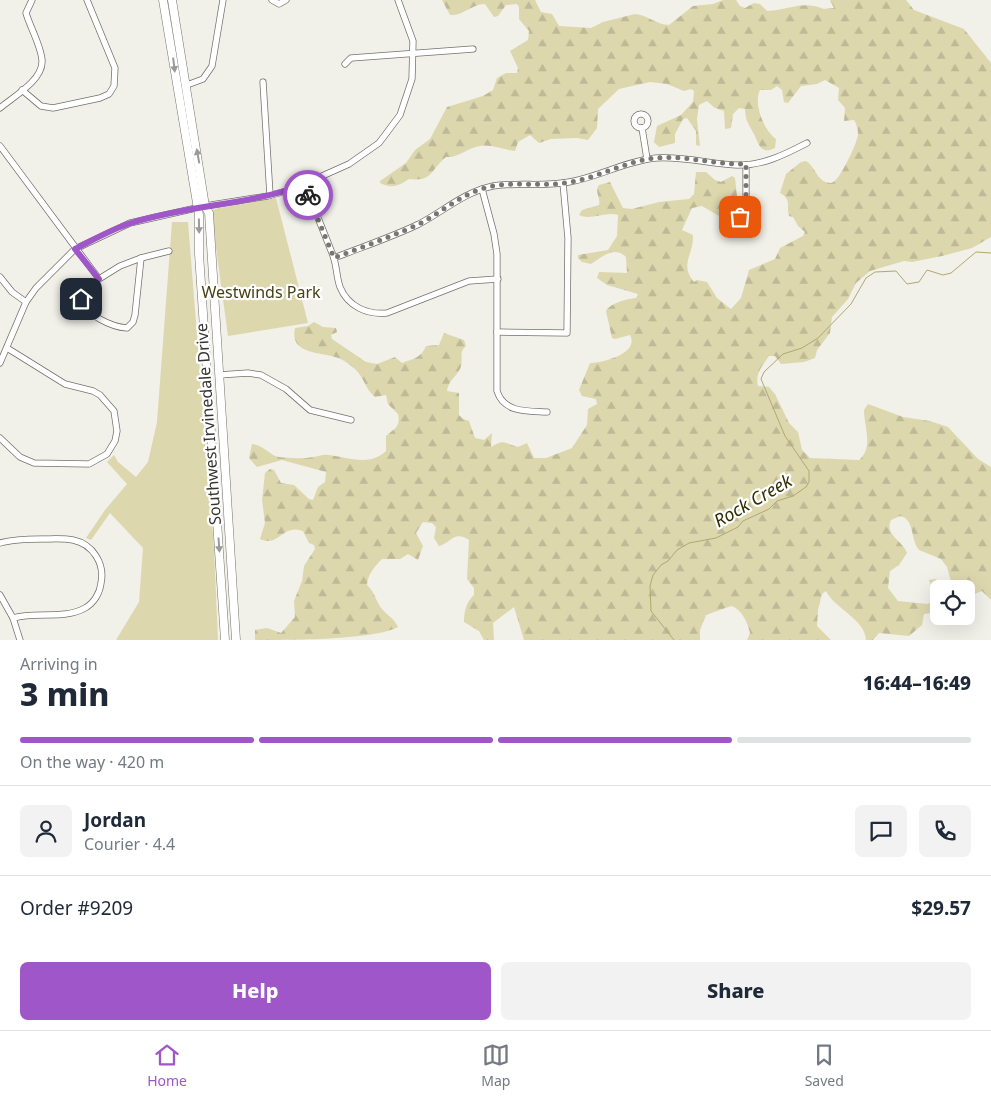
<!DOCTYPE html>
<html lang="en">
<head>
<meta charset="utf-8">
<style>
  :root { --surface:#fff; --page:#f2f2f3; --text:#1f2937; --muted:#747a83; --line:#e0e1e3; --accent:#9e56c9 }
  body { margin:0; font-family:"Noto Sans",sans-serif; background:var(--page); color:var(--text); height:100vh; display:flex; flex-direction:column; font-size:19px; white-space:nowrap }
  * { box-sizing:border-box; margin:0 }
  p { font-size:16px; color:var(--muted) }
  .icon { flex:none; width:28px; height:28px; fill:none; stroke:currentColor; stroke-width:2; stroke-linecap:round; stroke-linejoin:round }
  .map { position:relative; height:640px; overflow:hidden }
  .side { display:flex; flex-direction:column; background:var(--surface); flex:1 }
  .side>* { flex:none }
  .tools { position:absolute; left:930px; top:580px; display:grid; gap:10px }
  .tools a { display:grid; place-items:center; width:45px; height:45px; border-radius:8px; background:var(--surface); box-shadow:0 5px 20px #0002; font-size:25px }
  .pin { position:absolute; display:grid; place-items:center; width:42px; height:42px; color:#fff; margin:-21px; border-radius:10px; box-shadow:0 2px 8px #0006 }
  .courier { position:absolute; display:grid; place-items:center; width:50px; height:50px; margin:-25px; border:4px solid #9e56c9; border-radius:50%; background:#fff; color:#222; box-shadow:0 1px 6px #0007 }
  .summary em { font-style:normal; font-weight:800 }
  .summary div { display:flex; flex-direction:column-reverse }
  .summary { display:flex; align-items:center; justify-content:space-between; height:85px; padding:0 20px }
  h1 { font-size:32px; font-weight:800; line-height:38px }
  .bar { display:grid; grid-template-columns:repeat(4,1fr); gap:8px 5px; align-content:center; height:60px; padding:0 20px }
  .bar i { height:6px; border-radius:4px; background:var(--line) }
  .bar .current { background:var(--accent) }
  .bar p { grid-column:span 4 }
  .line { display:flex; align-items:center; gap:12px; padding:0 20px; border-top:1px solid var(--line) }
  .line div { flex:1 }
  .round { display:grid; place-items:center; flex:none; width:52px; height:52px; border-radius:8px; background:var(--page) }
  .button { display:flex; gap:10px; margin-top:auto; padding:10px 20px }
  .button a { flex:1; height:58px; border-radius:8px; background:var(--accent); color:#fff; font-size:20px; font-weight:800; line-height:58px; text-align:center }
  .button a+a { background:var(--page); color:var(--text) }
  .dock { display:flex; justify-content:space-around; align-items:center; height:70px; border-top:1px solid var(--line); background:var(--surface); font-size:14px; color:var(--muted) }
  .dock a { display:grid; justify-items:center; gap:2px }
  .dock .current { color:var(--accent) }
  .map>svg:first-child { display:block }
</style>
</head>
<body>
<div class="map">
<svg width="991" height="640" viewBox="0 0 991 640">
  <defs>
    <pattern id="forest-firs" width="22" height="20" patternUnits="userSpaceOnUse" patternTransform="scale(1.25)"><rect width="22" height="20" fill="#ddd7ae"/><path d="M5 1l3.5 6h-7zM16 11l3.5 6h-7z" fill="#beb996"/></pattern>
  </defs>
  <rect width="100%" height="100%" fill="#f1f0e9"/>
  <g fill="#ddd7ae">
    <polygon points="276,198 308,323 228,336 211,211 218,208"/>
    <polygon points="172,222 188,222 214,548 218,640 116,640 139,602 143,548 110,513 91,540 86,538 105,510 127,484 107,462 114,455 118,462 136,477 148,462 157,422"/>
  </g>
  <path fill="url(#forest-firs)" d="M442,0H535L541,12L552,14L559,26L591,28L603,22L635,14C648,15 657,25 669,25L693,6L713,4L723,0H736L740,6L745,8L754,3L760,4L767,11C791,10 801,0 824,9L834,8L830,0H906L914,10L964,29L991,63V237L972,248L942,256L912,262L904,261L870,271L856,283L848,299L832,317L830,333L817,350L815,358L804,362L781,364L775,356H769C762,366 755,374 758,386L769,387L775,394L789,423L798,432L802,450L810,458L859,460C874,447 864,427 864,410L868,404L903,417L930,421L948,427L978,459L991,467V600L982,591L967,597L975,603L974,606L966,604V589H953L947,567L941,559L919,550C910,539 915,519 900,516L891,520C884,535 903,541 907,553L899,565L890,571L888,588L898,601L927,604L937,600L929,580L936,579L942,589H939V612L924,614L922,625L909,636L879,633L873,640H866C865,619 835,609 826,591L822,594L818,610L817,626L831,640H747L750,633C748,623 741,608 731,606L706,615L700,630V640H524L514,607L493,623L494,640H484L479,631L464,622C464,612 466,602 474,595V588L467,579L469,540C454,530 451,543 439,546L434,538L436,527L432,523L423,522L416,533L423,546L418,560L408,554L400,559H382C374,567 368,574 367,585C375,592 376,602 382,609C388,616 394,618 398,627C375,640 288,640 255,640V630L267,628L281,633L295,617L294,601L302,581L304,566L315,549L314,545L309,543L303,531C282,523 279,548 260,539L265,523L262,500L265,473L270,469L274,470L281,483L294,485L309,499L313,500L318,487L325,482L326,472L282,460L257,467L249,458L252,444C262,444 271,456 279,457C288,458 304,459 313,457C318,457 323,454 328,455C348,457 369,467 386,451V436C394,429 401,427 398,414L388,404L386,395L375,397C365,389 364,377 355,369C350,365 342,358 335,357C319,352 289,354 295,328L308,326L314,322L323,327L336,328L337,332L331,335L332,339L366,362L377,364L395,357L402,363C413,359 421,358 426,346L439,345L444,333L464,340L466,346C458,352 464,361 460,369C456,377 448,381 447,391L459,393V415L463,419L469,421L475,438L484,440L492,433L491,447C506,438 504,444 518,447L527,443L534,458H546L572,448L587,425L588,409L597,404L596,399L582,396L579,390L590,363C601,363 640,354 630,335L615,339L612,338L606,311C610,303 627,299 636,298L638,294L607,285L597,278L599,272L627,273L626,257C614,245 602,257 591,264L582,262L578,258V255L608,250L617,236L618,215C605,211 591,221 579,215L582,210L599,205C601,198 594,192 599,185L610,182L623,208L632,209L659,202L689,199L694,194L696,172H706L715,180L721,182L732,176L735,178L737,196L732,211L719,216L702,206L692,208L682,230L693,235C694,255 679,263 694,282L697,280L707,282L717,298L731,309L741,298L749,270L775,259L780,248L803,236L805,232L798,226L793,217L789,216C786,206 792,199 780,193L786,174L801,162L806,161C816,167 817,183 831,183C839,183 857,143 858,135C858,129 857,125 854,120L844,121L845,108L838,100L839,88L825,80L817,84L801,86L788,103L784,102L782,90L777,86L771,90H760C753,103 764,131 776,139L775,148C761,155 759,145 754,134C748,122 746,123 745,109L739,108L733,114L731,128L725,129L724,111L715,108L707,101L699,105L697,119L700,146L696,145V131L687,118L683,119L675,134V143L659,147L654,142L657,126L681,115L693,102L694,91L691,89L684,91L667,84L650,82L619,89L598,109L597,128L588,140L577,138L551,139L539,143L530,135L518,142L515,151C504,150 491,144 480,146C467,148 459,158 446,157C430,170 433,182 409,179C398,186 393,189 380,183V181L406,163L415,150L430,139L447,107L483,96L493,90L497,78L506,73H517L518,68L510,51L528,40L529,31L519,19V7L517,4L506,5L498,16L494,17L485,4C474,3 463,16 450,15Z"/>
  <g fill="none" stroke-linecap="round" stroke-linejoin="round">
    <polyline stroke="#b0a870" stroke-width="1" points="674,640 651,611 650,586 653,575 661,565 668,561 677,550 689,543 716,538 738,527 743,521 769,509 777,501 793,496 806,487 809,482 809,471 785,436 761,379 764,372 783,354 802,348 818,338 851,304 866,278 875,272 896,271 907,284 919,282 927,270 943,275 951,273 976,252 991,253"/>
    <g stroke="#73726c" stroke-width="7">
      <g id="minor">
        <polyline points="272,0 279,4 286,0"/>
        <polyline points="345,64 351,58 473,49"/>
        <polyline points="263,82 270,195"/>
        <polyline points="187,85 203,79 212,66 223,0"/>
        <polyline points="22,90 41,106 53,108 100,98 109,94 114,86 115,68 87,0"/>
        <path d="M0,108C13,97 43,80 42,61C42,48 30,27 26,13L32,0"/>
        <circle cx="641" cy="121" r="7"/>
        <polyline points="642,128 647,159"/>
        <path d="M0,146L99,279L85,292L81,299C85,315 112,327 127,328L133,322L135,315L141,258L120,266L99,279"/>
        <path d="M304,185C314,207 323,230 332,253C337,264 336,276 340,287C348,307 368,315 387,313L469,281L498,279"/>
        <path d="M482,189L494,234L497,254V391C504,413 527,411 547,412"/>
        <polyline points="736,226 746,197 746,165"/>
        <polyline points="141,258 169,251"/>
        <path d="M334,258C362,247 392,237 419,224C444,211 464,192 493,186C518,182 544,187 569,182C599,177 625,161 656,158C684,156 709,164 736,165C762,166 784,155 807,143"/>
        <polyline points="0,277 12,292 26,302"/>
        <polyline points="497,332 567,333 568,238 563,183"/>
        <polyline points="0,363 26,302 36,288 75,249 130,223 205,206 268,196 293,189 349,164 379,143 400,115 412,79 413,41 398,0"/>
        <polyline points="219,375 248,373 261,375 286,389 310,410 351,420"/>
        <polyline points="0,438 20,457 34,463 89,464 107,454 115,441 117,431 114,411 100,395 93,391 65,384 7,348"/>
        <path d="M0,543C14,539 28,539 42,539C52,539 63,538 73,540C93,544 105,564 101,583C100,593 94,603 85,608C64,620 36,611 13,618"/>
        <polyline points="0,595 13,618 20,640"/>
      </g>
    </g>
    <g stroke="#73726c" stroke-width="9">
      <g id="secondary">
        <polyline points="163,0 199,215 199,254 225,640"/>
        <polyline points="172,0 205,206 209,213 236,640"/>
      </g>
    </g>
    <use href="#minor" stroke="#fff" stroke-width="5.5"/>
    <use href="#secondary" stroke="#fff" stroke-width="8"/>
  </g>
  <defs><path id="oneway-solid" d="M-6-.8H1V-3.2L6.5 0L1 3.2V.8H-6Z" transform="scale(1.25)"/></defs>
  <g fill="#9a9a98">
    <use href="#oneway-solid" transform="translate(174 65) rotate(83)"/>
    <use href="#oneway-solid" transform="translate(198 156) rotate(-100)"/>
    <use href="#oneway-solid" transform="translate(199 226) rotate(89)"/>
    <use href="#oneway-solid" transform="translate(219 545) rotate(86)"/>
  </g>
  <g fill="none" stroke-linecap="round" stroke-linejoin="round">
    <path stroke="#777672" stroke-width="5" stroke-dasharray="0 9" d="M308,195L334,258C362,247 391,237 419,224C440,213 458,197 481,189C509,180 537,187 564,183C596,179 623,162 655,158C686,155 715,165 746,164V197L740,217"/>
    <path stroke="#9e56c9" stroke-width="6" d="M81,299L85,292L99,279L75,249C93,240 112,229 131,223C188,205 248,205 304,185L308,195"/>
  </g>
  <g text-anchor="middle" stroke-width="4.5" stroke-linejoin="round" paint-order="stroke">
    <g font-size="16" fill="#464013" stroke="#fff">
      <text x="261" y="298">Westwinds Park</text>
    </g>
    <g font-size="16" fill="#353532" stroke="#fff">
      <text transform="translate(208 424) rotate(-94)" y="6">Southwest Irvinedale Drive</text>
    </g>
    <g font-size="18" font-style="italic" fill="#332d00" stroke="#fff">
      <text transform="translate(753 501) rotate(-30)" y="6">Rock Creek</text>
    </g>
  </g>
</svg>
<div class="tools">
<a><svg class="icon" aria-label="locate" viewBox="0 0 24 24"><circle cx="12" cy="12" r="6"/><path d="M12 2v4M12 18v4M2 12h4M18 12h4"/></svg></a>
</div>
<div class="pin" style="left:740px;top:217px;background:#ea580c"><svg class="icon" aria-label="bag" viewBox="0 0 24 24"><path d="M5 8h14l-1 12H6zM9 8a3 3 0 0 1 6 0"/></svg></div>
<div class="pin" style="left:81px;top:299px;background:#1f2937"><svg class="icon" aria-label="home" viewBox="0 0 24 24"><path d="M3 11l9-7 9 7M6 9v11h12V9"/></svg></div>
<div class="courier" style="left:308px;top:195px"><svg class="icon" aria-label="bike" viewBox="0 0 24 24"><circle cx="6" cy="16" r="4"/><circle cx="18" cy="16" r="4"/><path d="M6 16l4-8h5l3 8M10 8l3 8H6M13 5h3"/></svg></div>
</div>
<section class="side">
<div class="summary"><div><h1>3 min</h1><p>Arriving in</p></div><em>16:44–16:49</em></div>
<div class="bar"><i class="current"></i><i class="current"></i><i class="current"></i><i></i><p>On the way · 420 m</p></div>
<div class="line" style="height:90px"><a class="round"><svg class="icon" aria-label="person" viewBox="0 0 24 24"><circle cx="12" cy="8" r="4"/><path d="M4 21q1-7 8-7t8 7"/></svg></a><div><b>Jordan</b><p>Courier · 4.4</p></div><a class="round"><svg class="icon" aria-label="chat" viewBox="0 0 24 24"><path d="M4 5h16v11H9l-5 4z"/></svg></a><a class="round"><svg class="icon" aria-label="phone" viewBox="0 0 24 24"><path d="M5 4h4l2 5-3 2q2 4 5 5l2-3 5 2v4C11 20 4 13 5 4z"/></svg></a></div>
<div class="line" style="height:65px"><div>Order #9209</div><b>$29.57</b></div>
<div class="button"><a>Help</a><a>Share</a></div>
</section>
<nav class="dock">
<a class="current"><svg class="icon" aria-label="home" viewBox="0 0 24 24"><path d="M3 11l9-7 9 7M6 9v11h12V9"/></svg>Home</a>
<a><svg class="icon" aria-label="map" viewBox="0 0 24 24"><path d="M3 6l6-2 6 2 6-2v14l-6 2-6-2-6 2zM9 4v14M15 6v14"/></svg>Map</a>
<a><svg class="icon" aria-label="saved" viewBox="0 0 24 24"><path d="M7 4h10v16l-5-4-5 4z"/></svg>Saved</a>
</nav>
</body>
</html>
